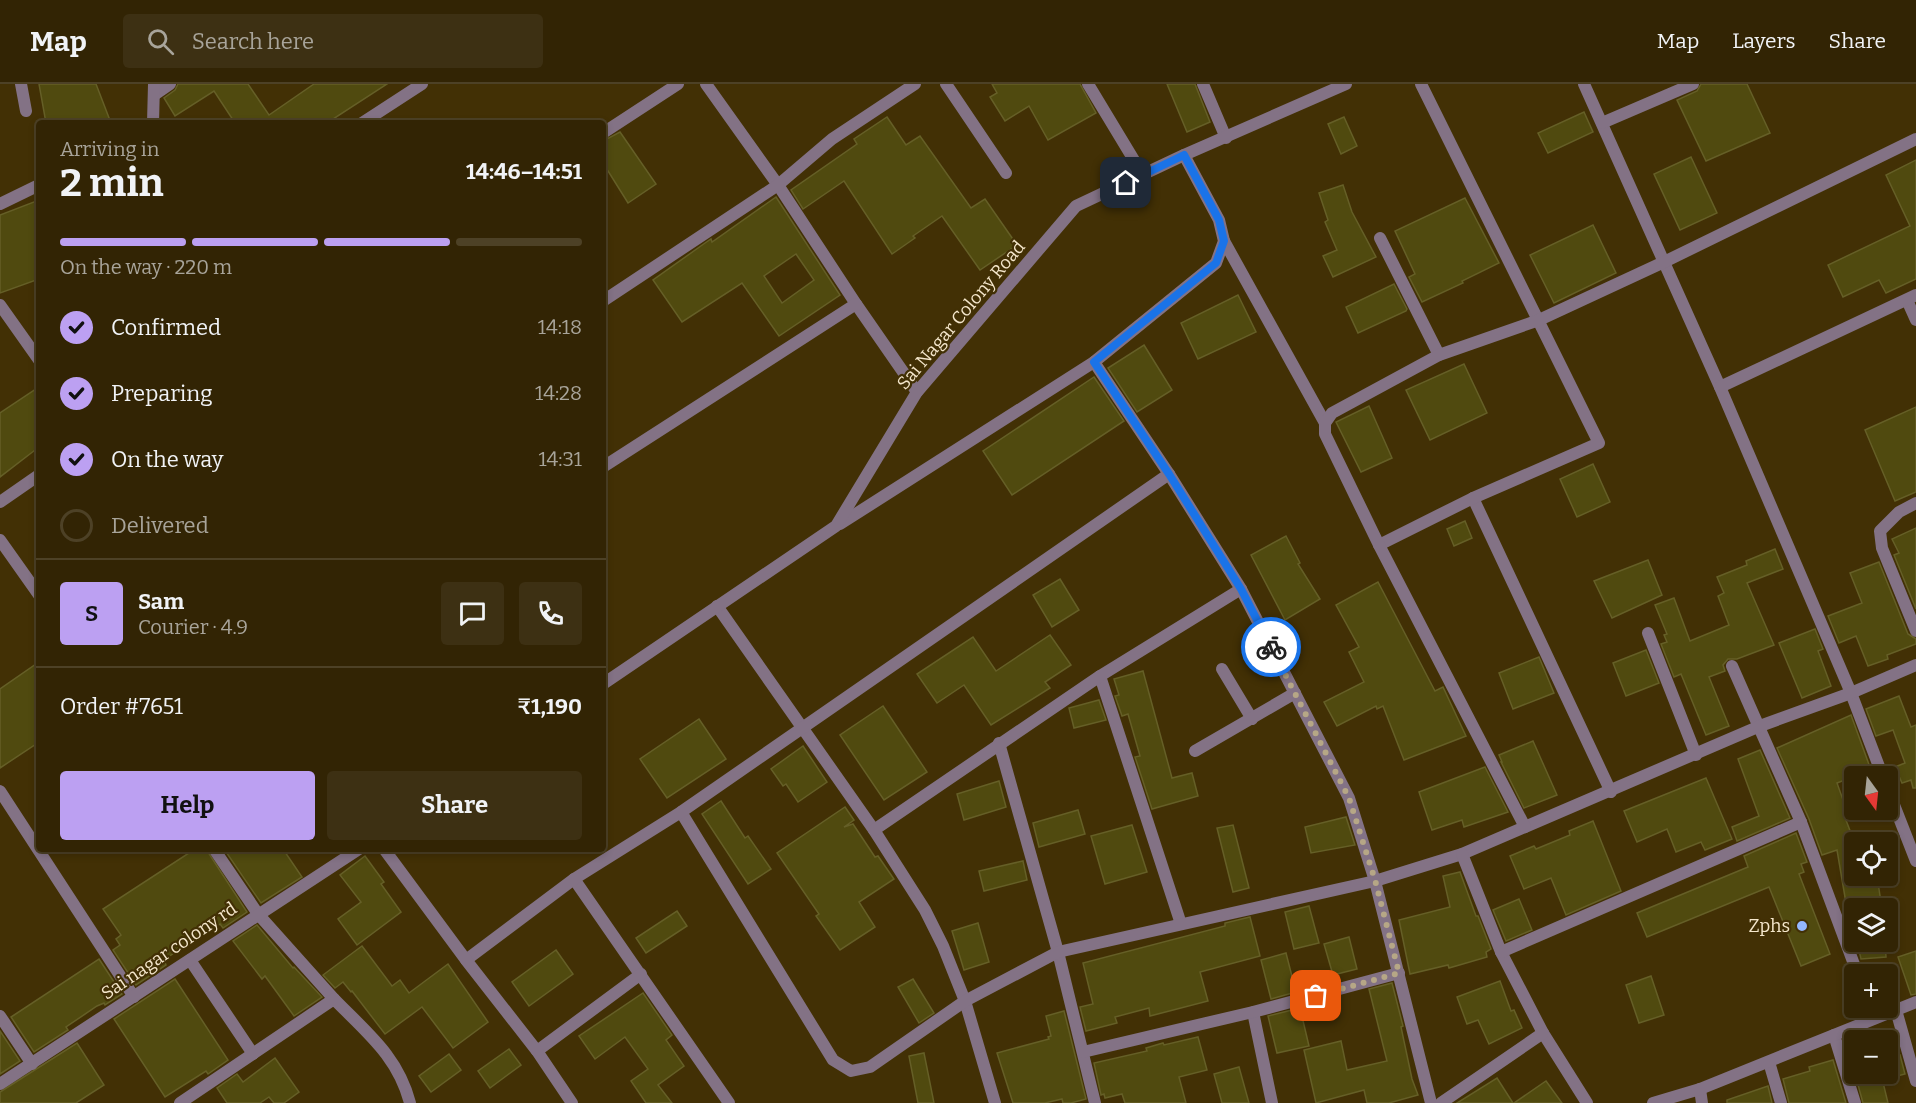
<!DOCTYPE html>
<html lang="en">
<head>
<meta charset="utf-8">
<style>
  :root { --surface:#322404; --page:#3d3013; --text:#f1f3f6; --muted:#a8a49a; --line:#4d4126; --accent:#bca0f2 }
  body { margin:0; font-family:Bitter,serif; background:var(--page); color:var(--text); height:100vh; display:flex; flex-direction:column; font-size:22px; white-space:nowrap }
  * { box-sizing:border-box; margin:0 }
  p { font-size:20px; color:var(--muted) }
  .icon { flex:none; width:33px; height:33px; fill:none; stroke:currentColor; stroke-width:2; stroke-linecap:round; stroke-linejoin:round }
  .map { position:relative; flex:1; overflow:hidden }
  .details { position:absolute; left:36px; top:36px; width:570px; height:732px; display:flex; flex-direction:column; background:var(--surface); border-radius:6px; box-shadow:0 3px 9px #0003,0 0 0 2px var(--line) }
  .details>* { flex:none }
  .needle { width:39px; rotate:165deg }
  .controls { position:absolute; left:1844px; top:682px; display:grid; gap:12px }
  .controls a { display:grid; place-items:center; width:54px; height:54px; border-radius:6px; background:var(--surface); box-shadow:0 3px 9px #0003,0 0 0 2px var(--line); font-size:30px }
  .pin { position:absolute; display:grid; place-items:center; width:51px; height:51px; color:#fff; margin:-26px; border-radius:12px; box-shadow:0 3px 9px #0006 }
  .courier { position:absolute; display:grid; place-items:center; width:60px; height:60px; margin:-30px; border:4px solid #1a73e8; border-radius:50%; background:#fff; color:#222; box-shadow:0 2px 8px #0007 }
  .head em { font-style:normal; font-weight:700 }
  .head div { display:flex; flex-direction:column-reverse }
  .head { display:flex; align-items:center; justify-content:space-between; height:102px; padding:0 24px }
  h1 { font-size:39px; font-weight:700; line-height:45px }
  .bar { display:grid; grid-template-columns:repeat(4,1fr); gap:9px 6px; align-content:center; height:72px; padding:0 24px }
  .bar i { height:8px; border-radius:4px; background:var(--line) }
  .bar .current { background:var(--accent) }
  .bar p { grid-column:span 4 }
  .line { display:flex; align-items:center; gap:15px; padding:0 24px; border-top:2px solid var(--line) }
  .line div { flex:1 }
  .round { display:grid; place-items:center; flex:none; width:63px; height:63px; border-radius:6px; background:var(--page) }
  ol { padding:0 24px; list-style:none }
  li { display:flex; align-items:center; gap:18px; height:66px }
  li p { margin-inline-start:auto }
  li .icon { padding:6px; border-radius:50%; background:var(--accent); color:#111; stroke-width:4 }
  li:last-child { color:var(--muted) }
  li i { width:33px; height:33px; border:3px solid var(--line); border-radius:50% }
  .cta { display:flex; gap:12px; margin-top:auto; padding:12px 24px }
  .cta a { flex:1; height:69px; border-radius:6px; background:var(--accent); color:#111; font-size:24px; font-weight:700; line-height:69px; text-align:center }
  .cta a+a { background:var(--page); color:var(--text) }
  header { display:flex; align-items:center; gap:36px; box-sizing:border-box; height:84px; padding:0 30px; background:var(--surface); border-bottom:2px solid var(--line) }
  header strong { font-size:28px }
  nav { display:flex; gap:33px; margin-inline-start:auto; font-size:21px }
  .search { width:420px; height:54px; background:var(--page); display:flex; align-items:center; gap:15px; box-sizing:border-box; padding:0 21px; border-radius:6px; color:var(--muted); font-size:22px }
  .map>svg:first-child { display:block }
</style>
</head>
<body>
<header>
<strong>Map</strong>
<div class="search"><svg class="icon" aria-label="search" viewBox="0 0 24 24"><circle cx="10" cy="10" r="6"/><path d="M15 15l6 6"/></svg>Search here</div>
<nav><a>Map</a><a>Layers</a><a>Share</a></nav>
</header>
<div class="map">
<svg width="1916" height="1019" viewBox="0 0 1916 1019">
  <rect width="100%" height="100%" fill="#423005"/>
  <g fill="#504a0f" stroke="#655f27" stroke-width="1.5" fill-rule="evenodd">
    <polygon points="39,0 96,0 111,39 46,39"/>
    <polygon points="178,0 248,0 269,31 314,0 387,0 327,39 235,39 214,7 175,32 164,14 175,6"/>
    <polygon points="992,0 1080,0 1096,29 1048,56 1029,22 1005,37 990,13 997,9"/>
    <polygon points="1167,0 1195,0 1210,38 1187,48"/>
    <polygon points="1701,0 1747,0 1770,49 1706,77 1677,16 1697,7"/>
    <polygon points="1584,28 1593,48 1548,69 1538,49"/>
    <polygon points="887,33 906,61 920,52 971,124 985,115 1017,161 980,186 942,132 913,152 915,154 892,170 844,97 803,125 791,106 857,60 854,55"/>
    <polygon points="1344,33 1357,62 1341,70 1328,40"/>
    <polygon points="620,48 656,100 628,119 603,79 603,57"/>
    <polygon points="1691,73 1717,129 1680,146 1654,90"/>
    <polygon points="1916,76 1916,195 1886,209 1879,196 1843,213 1828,181 1910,142 1886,91"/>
    <polygon points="1343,101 1352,128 1376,173 1333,193 1323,172 1337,166 1325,138 1328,136 1319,109"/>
    <path d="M776,113L840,211L779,252L742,199L682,238L653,196L705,159L711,155L712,158ZM796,170L814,196L782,219L764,192Z"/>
    <polygon points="1465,114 1499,179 1462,197 1463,199 1422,218 1409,193 1415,190 1395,147"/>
    <polygon points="39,116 39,195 0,209 0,131"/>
    <polygon points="1593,141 1616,189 1554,219 1530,171"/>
    <polygon points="1394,200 1407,225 1406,227 1358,249 1346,223"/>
    <polygon points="1238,211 1256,248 1198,275 1181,239"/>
    <polygon points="1144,261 1172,306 1137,328 1108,284"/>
    <polygon points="1464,280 1487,329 1430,356 1406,306"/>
    <polygon points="1094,293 1124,337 1012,411 983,367"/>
    <polygon points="39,303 39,363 0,393 0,329"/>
    <polygon points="1369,322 1392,374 1361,388 1336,338"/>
    <polygon points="1916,323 1916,408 1895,417 1865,346"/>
    <polygon points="1593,380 1610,418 1577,433 1560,395"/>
    <polygon points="1465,437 1472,454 1454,462 1447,445"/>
    <polygon points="1916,444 1916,525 1894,471 1899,469 1892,455"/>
    <polygon points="1286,452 1300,479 1298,480 1320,515 1285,536 1251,471"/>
    <polygon points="1775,465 1783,485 1747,499 1774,561 1737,575 1728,575 1723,581 1725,587 1709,593 1729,642 1706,651 1681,590 1674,593 1661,560 1667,558 1664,551 1667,550 1655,521 1674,514 1690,557 1729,541 1718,512 1724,509 1717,493 1747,481 1746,477"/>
    <polygon points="1648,476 1662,511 1612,534 1594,497"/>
    <polygon points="1879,478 1908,550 1916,555 1916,560 1887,571 1888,575 1868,582 1856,552 1839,559 1828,532 1862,519 1850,489"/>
    <polygon points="1060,495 1079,526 1052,543 1033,511"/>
    <polygon points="1378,498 1435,607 1443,603 1466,652 1404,676 1383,622 1377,625 1376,622 1337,642 1324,618 1364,598 1349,568 1359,563 1336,521"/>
    <polygon points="1815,545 1823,565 1818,567 1831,602 1802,614 1779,559"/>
    <polygon points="1050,551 1071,581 1045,598 1050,604 991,641 964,601 937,619 917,590 973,553 996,587"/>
    <polygon points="1646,566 1659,599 1626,612 1613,579"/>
    <polygon points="1539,573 1554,609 1513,625 1499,589"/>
    <polygon points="39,578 39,658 0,684 0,605"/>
    <polygon points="1143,587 1172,694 1192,689 1198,712 1152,725 1135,673 1140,672 1128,630 1122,632 1115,612 1119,611 1114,595"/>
    <polygon points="1899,612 1911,643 1916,641 1916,704 1913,704 1911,696 1902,699 1895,683 1905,679 1893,646 1876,652 1866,625"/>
    <polygon points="1099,616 1106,636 1074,644 1069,624"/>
    <polygon points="883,622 927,688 884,716 840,651"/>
    <polygon points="1851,631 1871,686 1837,699 1848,730 1844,731 1854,757 1854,792 1877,792 1882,825 1847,825 1837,766 1822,771 1809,735 1777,664"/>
    <polygon points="699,635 726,675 667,714 640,675"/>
    <polygon points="1533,657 1557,711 1524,724 1501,678 1502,678 1499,671"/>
    <polygon points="803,662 827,698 798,718 786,700 783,702 771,685"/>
    <polygon points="1760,666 1790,734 1737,757 1732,743 1759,732 1738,675"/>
    <polygon points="1485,683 1508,728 1464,743 1462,736 1432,746 1419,708"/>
    <polygon points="1706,694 1732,755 1705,766 1701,758 1676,768 1667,745 1637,758 1624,727"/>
    <polygon points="999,697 1006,723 964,736 957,710"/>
    <polygon points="721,717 745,754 748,752 771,785 748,800 702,730"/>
    <polygon points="845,723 854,736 844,743 853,740 875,773 878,772 894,795 859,818 875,843 840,866 816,832 819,830 777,769"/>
    <polygon points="1078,726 1085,750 1039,763 1033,739"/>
    <polygon points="1346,733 1355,761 1311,769 1305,743"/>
    <polygon points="1593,737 1621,807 1566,831 1551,794 1524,805 1510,772 1534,762 1536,765 1570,751 1569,747"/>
    <polygon points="1132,741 1147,788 1105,800 1091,752"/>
    <polygon points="1233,741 1249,804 1233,808 1217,744"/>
    <polygon points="1796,749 1807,778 1801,780 1804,788 1799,790 1830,870 1801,882 1769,803 1647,853 1637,829 1748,783 1744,772"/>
    <polygon points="195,765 206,765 247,828 223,844 220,840 190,858 164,876 166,881 136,901 113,866 120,861 116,855 121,851 103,825"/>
    <polygon points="224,765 283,765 302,793 261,819"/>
    <polygon points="365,772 384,798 381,800 401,828 357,861 338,835 361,818 340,791"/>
    <polygon points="1023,777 1027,796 984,807 979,787"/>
    <polygon points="1460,788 1476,832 1478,832 1491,865 1486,868 1487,873 1449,884 1448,881 1410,890 1399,836 1450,823 1443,792"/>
    <polygon points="1519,815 1532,846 1506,857 1493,826"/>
    <polygon points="1309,822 1319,859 1294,865 1285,828"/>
    <polygon points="677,827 687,842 646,869 636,854"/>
    <polygon points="1250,833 1260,872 1200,888 1208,917 1150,932 1149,924 1115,933 1117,939 1086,947 1080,923 1093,920 1083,879 1225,842 1225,839"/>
    <polygon points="978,839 989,878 964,886 952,847"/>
    <polygon points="257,841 293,884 294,883 322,913 294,932 265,892 262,895 233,857"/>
    <polygon points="1349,853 1357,885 1333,891 1324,860"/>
    <polygon points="1857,858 1885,858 1886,873 1861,875"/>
    <polygon points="362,862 392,902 400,896 409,909 448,880 488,938 453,964 422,923 385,950 352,907 351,908 343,898 335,904 323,891"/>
    <polygon points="556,866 573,890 529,922 512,898"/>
    <polygon points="1916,867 1916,910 1911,911 1898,873"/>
    <polygon points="1286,869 1296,908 1271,915 1261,876"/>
    <polygon points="99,875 122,910 105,921 104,919 97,922 66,943 68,946 34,968 11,933"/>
    <polygon points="1651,892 1664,931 1639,939 1626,901"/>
    <polygon points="175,895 228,976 208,990 206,987 165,1013 114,935"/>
    <polygon points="913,895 934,929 919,939 898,903"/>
    <polygon points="1500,897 1511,927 1514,926 1522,944 1489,960 1478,936 1467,940 1457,913"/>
    <polygon points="1392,899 1403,942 1401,943 1412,995 1418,1011 1389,1019 1367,1019 1364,1006 1316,1019 1304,966 1341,957 1347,986 1387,977 1369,905"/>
    <polygon points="643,909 672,951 666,956 684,982 658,1001 672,1019 646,1019 631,997 648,985 625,953 595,975 579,952"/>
    <polygon points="1300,924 1309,962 1277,969 1268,932"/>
    <polygon points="1064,927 1086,1015 1071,1019 1063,1019 1062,1015 1045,1019 1013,1019 997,969 1049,955 1048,953 1051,952 1046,932"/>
    <polygon points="0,947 20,977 0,990"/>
    <polygon points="1198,953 1207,986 1179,993 1186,1019 1125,1019 1122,1010 1105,1014 1104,1010 1101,1011 1094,979 1147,967 1146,964 1163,959 1164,961"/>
    <polygon points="77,959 104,1001 76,1019 0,1019 0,1008"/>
    <polygon points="509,965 521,981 490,1004 478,987"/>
    <polygon points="924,969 934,1019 918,1019 909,972"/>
    <polygon points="449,970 461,986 431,1008 419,992"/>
    <polygon points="1900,971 1905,990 1893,993 1888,974"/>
    <polygon points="275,974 299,1008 284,1019 274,1019 269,1013 260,1019 227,1019 217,1004 237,990 243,998"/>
    <polygon points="1833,976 1846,1019 1789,1019 1783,995 1810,987 1809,983"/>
    <polygon points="1239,983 1249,1019 1222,1019 1214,990"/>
    <polygon points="1855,990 1881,990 1888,1019 1863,1019"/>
    <polygon points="1497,994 1513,1019 1457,1019"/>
    <polygon points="1546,997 1562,1019 1514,1019"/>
    <polygon points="1768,1002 1772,1019 1727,1019 1727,1016"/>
  </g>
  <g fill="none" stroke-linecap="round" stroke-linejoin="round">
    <g stroke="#837285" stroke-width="12">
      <polyline points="21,0 26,27"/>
      <polyline points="706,0 778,101 856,220 917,308"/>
      <polyline points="946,0 1006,89"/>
      <polyline points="1088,0 1143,91"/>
      <polyline points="1203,0 1226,54"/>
      <polyline points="1584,0 1720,303 1851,609 1883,693"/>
      <polyline points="154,11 170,0"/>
      <polyline points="362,39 422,0"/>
      <polyline points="1602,39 1693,0"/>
      <polyline points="603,49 678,0"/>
      <polyline points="0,120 39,101"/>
      <polyline points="1380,154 1439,271"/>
      <polyline points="1224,157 1325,339"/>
      <polyline points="1907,216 1916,236"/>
      <polyline points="603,217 778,101 832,55 915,0"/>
      <polyline points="0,221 39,276"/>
      <polyline points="1094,278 1169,390 1241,505 1349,714 1375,797 1431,1019"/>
      <polyline points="1720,303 1916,211"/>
      <polyline points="603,383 856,220"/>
      <polyline points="1473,414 1611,708"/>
      <polyline points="0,418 39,391"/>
      <polyline points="1916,419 1899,428 1880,447 1882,464 1916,547"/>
      <polyline points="840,440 1094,278 1216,179 1224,157 1219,136 1184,71"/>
      <polyline points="0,456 39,511"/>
      <polyline points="1379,461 1473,414 1599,359 1421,0"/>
      <polyline points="717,522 874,746 925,826 943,862 965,917 995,1019"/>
      <polyline points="1648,549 1696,671"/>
      <polyline points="1732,582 1801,738 1858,891"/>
      <polyline points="1222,585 1252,635"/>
      <polyline points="1100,592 1181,840"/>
      <polyline points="603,600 836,442 917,308 1076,122 1184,71 1346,0"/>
      <polyline points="999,659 1058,868 1095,1019"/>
      <polyline points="1195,667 1295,609"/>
      <polyline points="1887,703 1916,777"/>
      <polyline points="0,707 134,913"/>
      <polyline points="681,728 833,976 851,987 870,983 965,917 1058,868 1375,797 1462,770 1760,642 1851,609 1916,581"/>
      <polyline points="1525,743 1379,461 1325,350 1325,339 1332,329 1439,271 1539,236 1664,178 1916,55"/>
      <polyline points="874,746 1100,592 1241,505"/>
      <polyline points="214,765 258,830 334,915"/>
      <polyline points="1462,770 1501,868 1543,949 1587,1019"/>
      <polyline points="574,795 729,1019"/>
      <polyline points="1501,868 1801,738"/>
      <polyline points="190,876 253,970"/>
      <polyline points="466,876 574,795 681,728 1169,390"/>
      <polyline points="1896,926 1916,997"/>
      <polyline points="1253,928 1272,1019"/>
      <polyline points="0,932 32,980"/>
      <polyline points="1834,951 1855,1019"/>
      <polyline points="537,967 641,890"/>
      <polyline points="1083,968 1253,928 1399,889"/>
      <polyline points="1769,978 1781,1019"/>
      <polyline points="0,1000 359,765"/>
      <polyline points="1700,1005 1702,1019"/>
      <path d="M180,1019L334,915C366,948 398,972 410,1019"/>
      <polyline points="1441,1019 1543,949"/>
      <polyline points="1653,1019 1700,1005 1916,918"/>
    </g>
    <g stroke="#837285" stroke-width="12">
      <polyline points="153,39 154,0"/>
      <polyline points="384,765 466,876 537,967 572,1019"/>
    </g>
  </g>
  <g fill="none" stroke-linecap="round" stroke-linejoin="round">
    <polyline stroke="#b6a786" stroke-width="6" stroke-dasharray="0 10.8" points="1271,563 1349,714 1375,796 1399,889 1316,912"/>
    <polyline stroke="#1a73e8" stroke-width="8" points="1126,99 1184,71 1219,136 1224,157 1216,179 1094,278 1169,390 1241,505 1271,563"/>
  </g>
  <circle fill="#94b7fd" stroke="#423005" stroke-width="2" cx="1802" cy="842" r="6"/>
  <g text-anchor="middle" stroke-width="4.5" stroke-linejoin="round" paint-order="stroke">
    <g font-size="18" fill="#f5e7cc" stroke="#423005">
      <text transform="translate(961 231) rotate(-50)" y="6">Sai Nagar Colony Road</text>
      <text transform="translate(169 867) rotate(-34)" y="6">Sai nagar colony rd</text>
    </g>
    <g font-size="18" fill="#f5e7cc" stroke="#423005" text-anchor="end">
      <text x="1790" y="848">Zphs</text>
    </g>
  </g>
</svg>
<div class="controls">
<a><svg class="needle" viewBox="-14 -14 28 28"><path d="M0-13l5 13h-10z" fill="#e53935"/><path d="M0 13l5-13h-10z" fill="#a8a49a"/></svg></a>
<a><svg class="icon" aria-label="locate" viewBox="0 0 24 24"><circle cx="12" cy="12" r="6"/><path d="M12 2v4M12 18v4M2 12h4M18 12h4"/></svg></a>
<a><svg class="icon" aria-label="layers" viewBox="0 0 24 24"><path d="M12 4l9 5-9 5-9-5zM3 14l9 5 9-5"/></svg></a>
<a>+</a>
<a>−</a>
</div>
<div class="pin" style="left:1316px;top:912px;background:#ea580c"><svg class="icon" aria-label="bag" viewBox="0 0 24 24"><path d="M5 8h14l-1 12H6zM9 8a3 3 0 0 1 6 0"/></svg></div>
<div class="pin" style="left:1126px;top:99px;background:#1f2937"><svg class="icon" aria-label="home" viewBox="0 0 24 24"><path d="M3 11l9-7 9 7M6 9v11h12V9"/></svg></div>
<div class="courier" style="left:1271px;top:563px"><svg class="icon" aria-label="bike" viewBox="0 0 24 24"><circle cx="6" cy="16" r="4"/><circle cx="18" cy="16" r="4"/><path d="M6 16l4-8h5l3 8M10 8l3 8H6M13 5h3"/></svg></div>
<section class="details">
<div class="head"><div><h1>2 min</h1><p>Arriving in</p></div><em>14:46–14:51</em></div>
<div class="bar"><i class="current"></i><i class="current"></i><i class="current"></i><i></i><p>On the way · 220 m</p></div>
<ol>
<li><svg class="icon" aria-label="check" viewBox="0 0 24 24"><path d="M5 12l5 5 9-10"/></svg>Confirmed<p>14:18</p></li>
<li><svg class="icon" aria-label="check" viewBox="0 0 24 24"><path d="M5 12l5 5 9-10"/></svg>Preparing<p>14:28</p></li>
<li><svg class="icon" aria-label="check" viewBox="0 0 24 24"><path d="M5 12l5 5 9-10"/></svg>On the way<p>14:31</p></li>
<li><i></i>Delivered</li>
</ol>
<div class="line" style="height:108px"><b class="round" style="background:var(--accent);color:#111">S</b><div><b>Sam</b><p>Courier · 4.9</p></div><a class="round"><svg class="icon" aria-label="chat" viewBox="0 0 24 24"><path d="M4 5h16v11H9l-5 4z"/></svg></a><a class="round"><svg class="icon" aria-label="phone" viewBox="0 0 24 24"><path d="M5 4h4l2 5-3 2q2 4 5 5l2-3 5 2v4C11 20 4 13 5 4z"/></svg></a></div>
<div class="line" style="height:78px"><div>Order #7651</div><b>₹1,190</b></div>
<div class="cta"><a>Help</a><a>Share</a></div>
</section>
</div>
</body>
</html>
